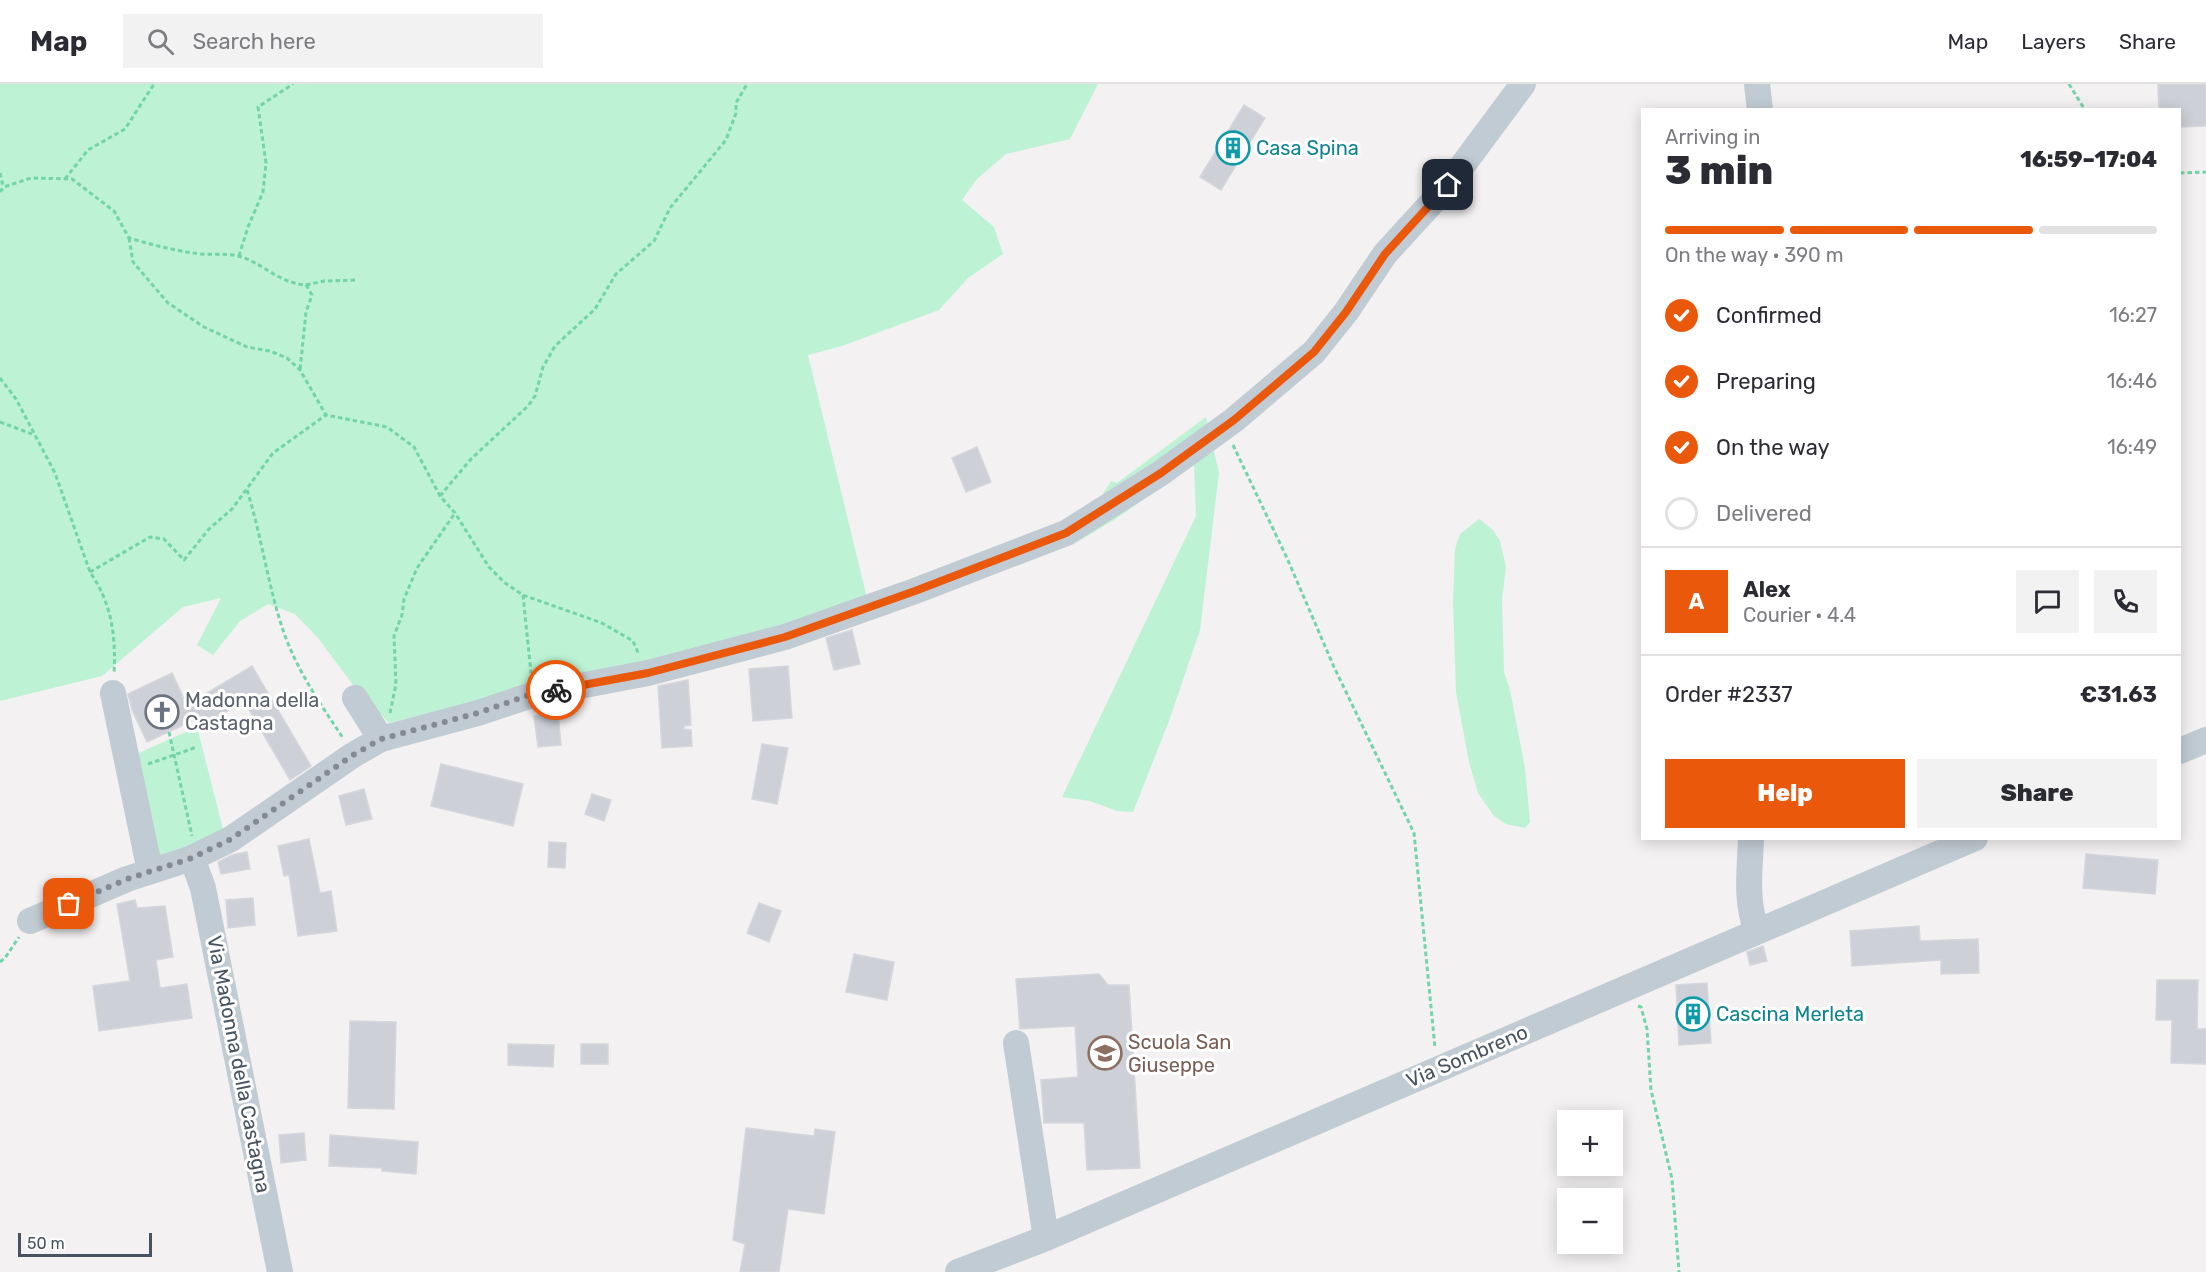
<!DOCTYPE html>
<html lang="en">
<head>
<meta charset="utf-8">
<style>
  :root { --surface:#fff; --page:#f2f2f3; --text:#2b2b33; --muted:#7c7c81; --line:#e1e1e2; --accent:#ea580c }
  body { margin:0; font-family:Rubik,sans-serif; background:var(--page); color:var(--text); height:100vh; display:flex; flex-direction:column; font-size:22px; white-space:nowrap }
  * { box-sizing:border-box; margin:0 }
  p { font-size:20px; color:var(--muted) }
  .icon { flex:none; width:33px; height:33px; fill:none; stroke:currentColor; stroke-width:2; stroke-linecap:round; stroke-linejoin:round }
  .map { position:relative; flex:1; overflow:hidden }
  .details { position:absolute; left:1641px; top:24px; width:540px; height:732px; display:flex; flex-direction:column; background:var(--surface); border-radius:0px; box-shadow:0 3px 15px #0003 }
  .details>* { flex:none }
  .fabs { position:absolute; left:1557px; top:1026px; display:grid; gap:12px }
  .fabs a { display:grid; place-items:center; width:66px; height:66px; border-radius:0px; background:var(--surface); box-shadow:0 3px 15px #0003; font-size:30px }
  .scale { position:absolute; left:18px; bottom:15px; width:134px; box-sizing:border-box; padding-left:6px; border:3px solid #475360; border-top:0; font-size:16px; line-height:21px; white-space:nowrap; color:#475360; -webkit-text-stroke:4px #fff; paint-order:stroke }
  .pin { position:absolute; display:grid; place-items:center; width:51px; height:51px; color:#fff; margin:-26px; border-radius:12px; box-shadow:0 3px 9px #0006 }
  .courier { position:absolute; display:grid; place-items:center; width:60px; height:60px; margin:-30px; border:4px solid #ea580c; border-radius:50%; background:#fff; color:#222; box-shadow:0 2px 8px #0007 }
  .head em { font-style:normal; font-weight:800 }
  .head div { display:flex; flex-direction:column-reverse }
  .head { display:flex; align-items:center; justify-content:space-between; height:102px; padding:0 24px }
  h1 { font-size:39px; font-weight:800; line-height:45px }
  .bar { display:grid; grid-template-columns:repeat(4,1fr); gap:9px 6px; align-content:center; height:72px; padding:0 24px }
  .bar i { height:8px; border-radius:4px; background:var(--line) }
  .bar .active { background:var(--accent) }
  .bar p { grid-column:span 4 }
  .line { display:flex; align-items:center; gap:15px; padding:0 24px; border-top:2px solid var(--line) }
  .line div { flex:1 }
  .round { display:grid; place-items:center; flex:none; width:63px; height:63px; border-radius:0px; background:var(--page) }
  ol { padding:0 24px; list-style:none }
  li { display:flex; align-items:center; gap:18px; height:66px }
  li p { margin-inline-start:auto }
  li .icon { padding:6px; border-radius:50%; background:var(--accent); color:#fff; stroke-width:4 }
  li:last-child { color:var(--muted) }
  li i { width:33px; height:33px; border:3px solid var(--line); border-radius:50% }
  .cta { display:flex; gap:12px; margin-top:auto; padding:12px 24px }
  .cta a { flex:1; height:69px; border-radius:0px; background:var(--accent); color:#fff; font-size:24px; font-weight:800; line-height:69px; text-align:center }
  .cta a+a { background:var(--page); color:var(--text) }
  header { display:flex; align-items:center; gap:36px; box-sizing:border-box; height:84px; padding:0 30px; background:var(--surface); border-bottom:2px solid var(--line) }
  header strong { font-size:28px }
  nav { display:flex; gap:33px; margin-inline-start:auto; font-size:21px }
  .search { width:420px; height:54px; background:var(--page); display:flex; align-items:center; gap:15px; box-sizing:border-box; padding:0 21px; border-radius:0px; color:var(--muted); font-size:22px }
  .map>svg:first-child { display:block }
</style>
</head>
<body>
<header>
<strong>Map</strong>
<div class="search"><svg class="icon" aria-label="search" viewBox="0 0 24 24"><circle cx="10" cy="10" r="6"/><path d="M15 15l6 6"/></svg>Search here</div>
<nav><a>Map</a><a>Layers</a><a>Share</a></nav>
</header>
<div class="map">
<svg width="2206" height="1188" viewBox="0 0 2206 1188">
  <rect width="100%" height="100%" fill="#f3f1f1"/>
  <g fill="#bdf3d4">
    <polygon points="0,0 1098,0 1070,55 1006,70 976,96 962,116 994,143 1003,170 968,194 939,226 842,262 808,271 867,514 761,550 389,639 353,601 318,554 295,530 268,520 240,537 213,571 197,561 221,514 183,523 102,592 0,617"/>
    <polygon points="1206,333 1219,389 1200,546 1169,637 1133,728 1117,727 1090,717 1062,713 1196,432 1194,381 1114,436 1072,461 1111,397 1117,399"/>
    <polygon points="1479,435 1493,446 1500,457 1506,483 1502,516 1504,588 1510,606 1525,684 1530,738 1525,744 1506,740 1494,732 1478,709 1469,678 1456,608 1453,517 1455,465 1460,450"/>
    <polygon points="197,643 224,749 158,772 132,672"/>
  </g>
  <g fill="#cdd0d6" stroke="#d5d7dd" stroke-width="1.5">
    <polygon points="2158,0 2206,0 2206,42 2180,43 2180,26 2159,26"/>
    <polygon points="1244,21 1265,34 1221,106 1200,93"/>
    <polygon points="977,363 991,398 966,408 952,374"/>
    <polygon points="852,546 860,580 834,586 826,554"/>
    <polygon points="252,582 311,682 290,696 244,617 199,644 194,636 147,658 132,626 128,610 172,589 187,621"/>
    <polygon points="788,582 792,634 753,637 749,585"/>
    <polygon points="688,596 691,641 684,642 684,645 691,646 692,662 662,664 658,602"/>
    <polygon points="558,629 561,661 538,663 534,632"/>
    <polygon points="762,660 788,664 777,720 752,715"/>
    <polygon points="441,680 523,700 513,742 431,722"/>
    <polygon points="364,705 372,735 346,741 339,712"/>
    <polygon points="592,710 611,716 604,737 585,730"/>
    <polygon points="309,755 320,809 331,807 337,847 298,852 289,791 284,792 278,762"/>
    <polygon points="549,758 566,759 565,784 548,783"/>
    <polygon points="247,768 250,785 221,790 218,778 232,771"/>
    <polygon points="2086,770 2158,776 2155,810 2083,804"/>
    <polygon points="253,814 255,841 228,844 226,816"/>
    <polygon points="135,816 137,824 165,822 173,873 156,876 160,904 187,900 192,934 99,947 93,902 130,897 117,820"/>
    <polygon points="759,819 781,827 769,858 747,849"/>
    <polygon points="1919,842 1920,857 1978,855 1979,889 1941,890 1941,876 1852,882 1850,847"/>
    <polygon points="1763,862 1767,877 1750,881 1747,868"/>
    <polygon points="854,870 894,878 887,916 846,908"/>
    <polygon points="1099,890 1108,901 1129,901 1140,1084 1087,1086 1084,1039 1044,1039 1041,996 1078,993 1075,942 1020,945 1016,895"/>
    <polygon points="2157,896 2198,896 2197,945 2206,945 2206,980 2171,979 2172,936 2156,936"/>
    <polygon points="1707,899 1711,959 1679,961 1676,901"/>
    <polygon points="350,937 396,938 394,1025 348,1024"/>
    <polygon points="508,960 554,961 553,983 508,981"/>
    <rect x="581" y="960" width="27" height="20"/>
    <polygon points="746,1044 814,1052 815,1045 835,1048 824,1130 788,1125 779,1188 740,1188 745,1160 733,1156"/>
    <polygon points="304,1049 306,1076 281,1079 279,1051"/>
    <polygon points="330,1051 418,1058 416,1090 382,1087 382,1084 329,1082"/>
  </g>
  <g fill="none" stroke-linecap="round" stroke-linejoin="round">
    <g stroke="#72d4a8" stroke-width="3" stroke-dasharray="4.5 3" stroke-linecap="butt">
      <polyline points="2069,0 2085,26"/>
      <polyline points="0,89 3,102"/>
      <polyline points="2180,89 2206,88"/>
      <polyline points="65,95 88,66 125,45 154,0"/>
      <path d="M0,108L4,103L31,94L72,95L114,127L129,154C153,161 176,167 201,170C213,171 226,169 238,172C260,177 278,199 306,201L312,211L306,228L300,286"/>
      <polyline points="129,154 133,178 168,219 204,243 247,263 270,267 287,274 300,286 326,331 387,343 414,363 440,412 455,429 489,483 505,499 523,511 602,539 633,557 639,571"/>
      <polyline points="239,172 248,143 263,108 266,79 258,23 293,0"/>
      <polyline points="306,201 324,197 358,196"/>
      <path d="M0,294L16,315L55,389L90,488C112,520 116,552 114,590"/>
      <polyline points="0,338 32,350"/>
      <polyline points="1233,361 1287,474 1334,583 1414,749 1435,964"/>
      <path d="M247,406C261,450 267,496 281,540C294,582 319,618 343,654"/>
      <polyline points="440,412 471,375 528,322 535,312 543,283 555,262 595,225 616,190 654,157 670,124 726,56 736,29 736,19 747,0"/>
      <polyline points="90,488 150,453 164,455 184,476 209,445 232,425 273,369 326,331"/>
      <polyline points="523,511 531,589"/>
      <polyline points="390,629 396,600 394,552 402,531 404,515 417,484 455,429"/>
      <polyline points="169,648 192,752"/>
      <polyline points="148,680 197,663"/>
      <polyline points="0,878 5,874 19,853"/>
      <polyline points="1638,922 1641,923 1647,945 1651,1006 1672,1095 1679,1188"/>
    </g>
    <g stroke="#c1cbd3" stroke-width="26">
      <polyline points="1757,0 1760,26"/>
      <polyline points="113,609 150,787"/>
      <polyline points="355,614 381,655"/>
      <polyline points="2180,667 2206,656"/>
      <path d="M1751,754C1750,786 1745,817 1757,847"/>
      <polyline points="192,774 203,804 280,1188"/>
      <polyline points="30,837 127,795 192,774 231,755 353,671 381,655 478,629 532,611 648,589 785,553 915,507 1066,449 1161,389 1234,336 1314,268 1346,228 1385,170 1448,101 1523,0"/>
      <polyline points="1016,959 1046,1154"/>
      <polyline points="958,1188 1046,1154 1975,754"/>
    </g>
  </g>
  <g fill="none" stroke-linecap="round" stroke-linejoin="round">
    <polyline stroke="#838a93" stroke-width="6" stroke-dasharray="0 10.8" points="69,820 127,795 192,774 231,755 353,671 381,655 478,629 532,610 556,606"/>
    <polyline stroke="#ea580c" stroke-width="8" points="556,606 648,589 785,553 915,507 1066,449 1161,389 1234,336 1314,268 1346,228 1385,170 1448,101"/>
  </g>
  <defs>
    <g id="building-ring" transform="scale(1.725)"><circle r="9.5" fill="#fff" stroke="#0f9aa8" stroke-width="1.5"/><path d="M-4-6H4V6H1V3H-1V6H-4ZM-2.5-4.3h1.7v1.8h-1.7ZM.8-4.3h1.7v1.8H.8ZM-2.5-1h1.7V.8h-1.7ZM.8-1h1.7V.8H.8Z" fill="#0f9aa8"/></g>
    <g id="church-ring" transform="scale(1.725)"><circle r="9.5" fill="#fff" stroke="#6b7280" stroke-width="1.5"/><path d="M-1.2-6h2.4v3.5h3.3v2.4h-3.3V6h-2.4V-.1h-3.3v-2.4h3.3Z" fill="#6b7280"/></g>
    <g id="school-ring" transform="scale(1.725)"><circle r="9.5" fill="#fff" stroke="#8d6e63" stroke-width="1.5"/><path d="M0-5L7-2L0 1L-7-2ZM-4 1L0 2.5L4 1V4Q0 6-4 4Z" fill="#8d6e63"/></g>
  </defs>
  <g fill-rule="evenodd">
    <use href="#building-ring" x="1233" y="64"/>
    <use href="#church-ring" x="162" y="628"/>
    <use href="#building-ring" x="1693" y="930"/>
    <use href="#school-ring" x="1105" y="969"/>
  </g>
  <g text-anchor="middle" stroke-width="6" stroke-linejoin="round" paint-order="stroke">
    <g font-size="20" fill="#0d838f" stroke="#fff" text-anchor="start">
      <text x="1256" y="71">Casa Spina</text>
      <text x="1716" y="937">Cascina Merleta</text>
    </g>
    <g font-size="20" fill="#5b616d" stroke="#fff" text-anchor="start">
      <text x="185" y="623">Madonna della<tspan x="185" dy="23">Castagna</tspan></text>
    </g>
    <g font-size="20" fill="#785e54" stroke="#fff" text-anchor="start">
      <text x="1128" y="965">Scuola San<tspan x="1128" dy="23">Giuseppe</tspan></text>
    </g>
    <g font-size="20" fill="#475360" stroke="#fff">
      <text transform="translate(1467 972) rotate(-23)" y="7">Via Sombreno</text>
      <text transform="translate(239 980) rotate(79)" y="7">Via Madonna della Castagna</text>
    </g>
  </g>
</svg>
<div class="fabs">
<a>+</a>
<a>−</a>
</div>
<div class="scale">50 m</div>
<div class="pin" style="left:69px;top:820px;background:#ea580c"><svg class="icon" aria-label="bag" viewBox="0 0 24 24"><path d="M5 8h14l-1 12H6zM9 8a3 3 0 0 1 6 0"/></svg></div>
<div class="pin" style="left:1448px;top:101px;background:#1f2937"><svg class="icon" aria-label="home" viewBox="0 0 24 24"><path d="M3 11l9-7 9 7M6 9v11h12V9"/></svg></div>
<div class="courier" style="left:556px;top:606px"><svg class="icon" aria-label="bike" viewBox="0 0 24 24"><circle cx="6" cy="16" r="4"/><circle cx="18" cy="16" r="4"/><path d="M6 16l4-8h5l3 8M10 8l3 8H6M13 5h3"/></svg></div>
<section class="details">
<div class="head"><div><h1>3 min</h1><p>Arriving in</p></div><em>16:59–17:04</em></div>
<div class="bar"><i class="active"></i><i class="active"></i><i class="active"></i><i></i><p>On the way · 390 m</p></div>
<ol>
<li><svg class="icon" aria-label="check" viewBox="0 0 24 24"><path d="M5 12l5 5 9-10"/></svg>Confirmed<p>16:27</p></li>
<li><svg class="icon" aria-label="check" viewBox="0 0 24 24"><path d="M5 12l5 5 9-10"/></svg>Preparing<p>16:46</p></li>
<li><svg class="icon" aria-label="check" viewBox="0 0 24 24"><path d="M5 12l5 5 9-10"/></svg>On the way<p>16:49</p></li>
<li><i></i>Delivered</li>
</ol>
<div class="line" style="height:108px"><b class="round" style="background:var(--accent);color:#fff">A</b><div><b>Alex</b><p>Courier · 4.4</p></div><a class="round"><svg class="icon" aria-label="chat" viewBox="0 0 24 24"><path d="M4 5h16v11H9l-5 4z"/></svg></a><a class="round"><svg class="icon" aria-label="phone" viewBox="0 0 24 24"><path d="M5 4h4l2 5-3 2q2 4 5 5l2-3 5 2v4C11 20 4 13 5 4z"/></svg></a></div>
<div class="line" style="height:78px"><div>Order #2337</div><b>€31.63</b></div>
<div class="cta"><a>Help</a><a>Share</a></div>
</section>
</div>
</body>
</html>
